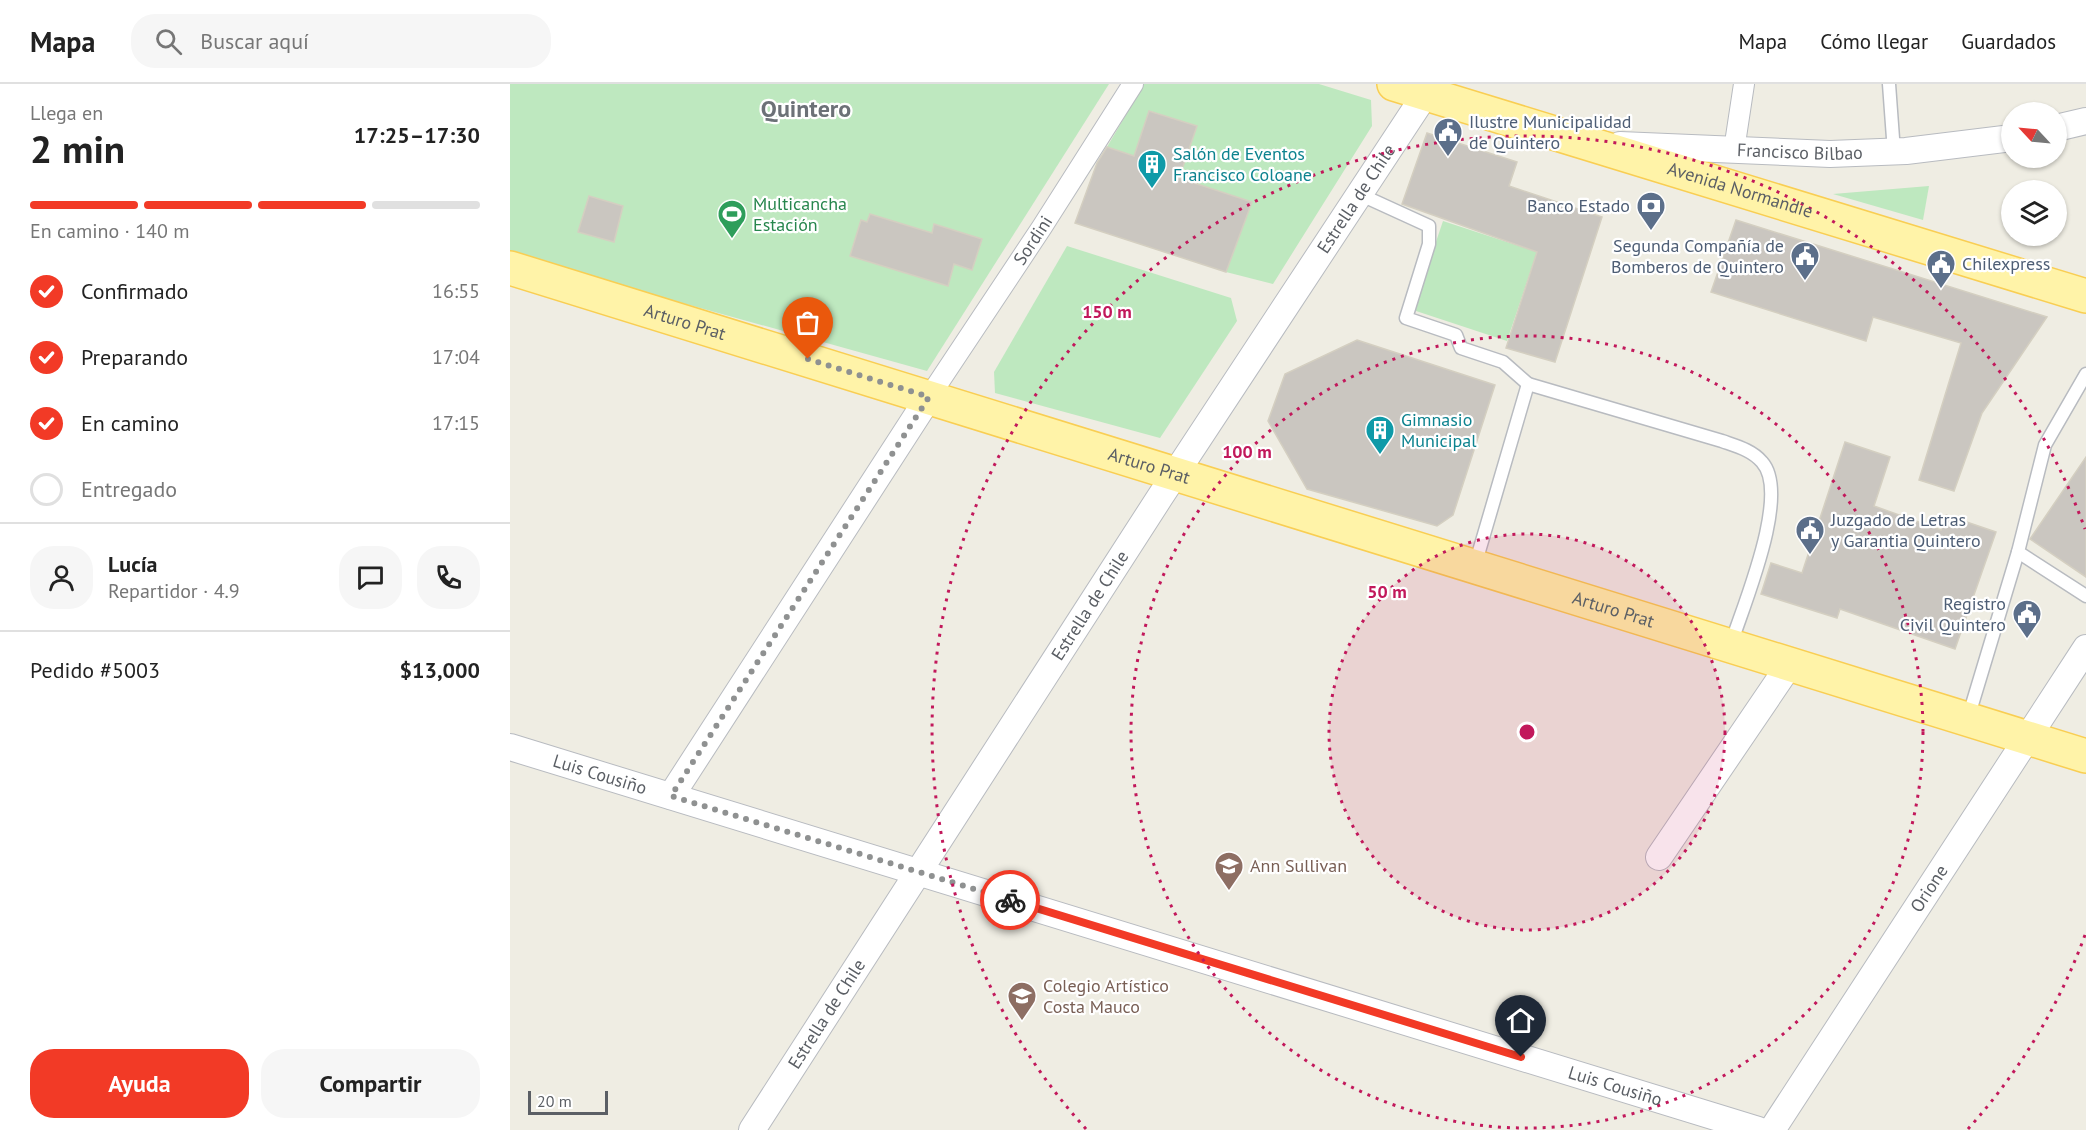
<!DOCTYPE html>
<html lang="es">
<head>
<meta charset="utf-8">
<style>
  :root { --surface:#fff; --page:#f6f6f6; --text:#222; --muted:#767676; --line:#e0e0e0; --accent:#f23a26 }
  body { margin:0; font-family:"PT Sans",sans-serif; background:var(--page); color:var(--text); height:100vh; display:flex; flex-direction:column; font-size:22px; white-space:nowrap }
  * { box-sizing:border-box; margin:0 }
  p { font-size:20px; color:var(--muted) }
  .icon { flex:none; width:33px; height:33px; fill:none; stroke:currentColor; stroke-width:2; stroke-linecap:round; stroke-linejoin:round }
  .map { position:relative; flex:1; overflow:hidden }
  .side { display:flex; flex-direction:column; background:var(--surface); width:510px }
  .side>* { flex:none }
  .needle { width:39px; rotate:296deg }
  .buttons { position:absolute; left:1491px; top:18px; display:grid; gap:12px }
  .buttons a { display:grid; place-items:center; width:66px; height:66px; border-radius:50%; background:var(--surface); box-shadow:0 2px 4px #0004; font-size:30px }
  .scale { position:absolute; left:18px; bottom:15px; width:80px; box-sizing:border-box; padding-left:6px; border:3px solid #5b5f65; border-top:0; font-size:16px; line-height:21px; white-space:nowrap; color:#5b5f65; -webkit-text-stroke:4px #fff; paint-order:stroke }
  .pin { position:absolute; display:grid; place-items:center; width:51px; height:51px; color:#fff; margin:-62px -26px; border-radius:50% 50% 50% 0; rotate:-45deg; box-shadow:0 0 6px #0007 }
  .pin .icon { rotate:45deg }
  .courier { position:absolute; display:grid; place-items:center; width:60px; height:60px; margin:-30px; border:4px solid #f23a26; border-radius:50%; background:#fff; color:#222; box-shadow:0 2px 8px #0007 }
  .headline em { font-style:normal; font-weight:700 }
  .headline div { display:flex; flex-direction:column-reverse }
  .headline { display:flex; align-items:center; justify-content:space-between; height:102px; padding:0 30px }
  h1 { font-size:39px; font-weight:700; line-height:45px }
  .bar { display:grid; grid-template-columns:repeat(4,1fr); gap:9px 6px; align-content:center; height:72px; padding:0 30px }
  .bar i { height:8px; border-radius:4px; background:var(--line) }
  .bar .active { background:var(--accent) }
  .bar p { grid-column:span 4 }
  .line { display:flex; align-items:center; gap:15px; padding:0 30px; border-top:2px solid var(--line) }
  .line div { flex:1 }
  .round { display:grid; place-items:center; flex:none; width:63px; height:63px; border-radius:24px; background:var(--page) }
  ol { padding:0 30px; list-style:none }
  li { display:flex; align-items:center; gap:18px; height:66px }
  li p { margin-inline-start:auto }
  li .icon { padding:6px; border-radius:50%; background:var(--accent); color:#fff; stroke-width:4 }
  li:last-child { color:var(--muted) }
  li i { width:33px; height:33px; border:3px solid var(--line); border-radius:50% }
  .primary-button { display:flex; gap:12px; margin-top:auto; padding:12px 30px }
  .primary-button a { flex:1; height:69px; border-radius:24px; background:var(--accent); color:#fff; font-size:24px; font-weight:700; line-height:69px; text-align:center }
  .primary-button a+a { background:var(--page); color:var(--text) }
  header { display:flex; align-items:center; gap:36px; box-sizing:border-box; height:84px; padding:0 30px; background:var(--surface); border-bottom:2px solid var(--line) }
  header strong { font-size:28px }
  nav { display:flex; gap:33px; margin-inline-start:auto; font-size:21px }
  .search { width:420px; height:54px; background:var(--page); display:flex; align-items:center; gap:15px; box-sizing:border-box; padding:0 21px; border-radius:24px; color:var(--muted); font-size:22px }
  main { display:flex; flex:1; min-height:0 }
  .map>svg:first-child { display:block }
</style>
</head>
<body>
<header>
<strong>Mapa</strong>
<div class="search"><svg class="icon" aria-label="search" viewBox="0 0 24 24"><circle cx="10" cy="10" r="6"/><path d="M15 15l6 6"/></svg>Buscar aquí</div>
<nav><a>Mapa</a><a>Cómo llegar</a><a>Guardados</a></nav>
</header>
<main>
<section class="side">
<div class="headline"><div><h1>2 min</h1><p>Llega en</p></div><em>17:25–17:30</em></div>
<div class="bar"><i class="active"></i><i class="active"></i><i class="active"></i><i></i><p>En camino · 140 m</p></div>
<ol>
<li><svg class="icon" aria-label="check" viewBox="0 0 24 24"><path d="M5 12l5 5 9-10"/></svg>Confirmado<p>16:55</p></li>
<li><svg class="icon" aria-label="check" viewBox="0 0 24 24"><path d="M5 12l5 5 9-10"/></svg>Preparando<p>17:04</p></li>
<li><svg class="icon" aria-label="check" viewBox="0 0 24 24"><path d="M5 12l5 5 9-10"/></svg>En camino<p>17:15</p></li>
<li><i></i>Entregado</li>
</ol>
<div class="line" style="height:108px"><a class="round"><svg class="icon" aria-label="person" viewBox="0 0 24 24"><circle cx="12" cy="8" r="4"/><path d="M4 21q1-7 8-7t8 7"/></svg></a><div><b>Lucía</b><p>Repartidor · 4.9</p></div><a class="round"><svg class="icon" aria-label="chat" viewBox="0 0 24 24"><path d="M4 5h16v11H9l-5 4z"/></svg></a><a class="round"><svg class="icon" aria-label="phone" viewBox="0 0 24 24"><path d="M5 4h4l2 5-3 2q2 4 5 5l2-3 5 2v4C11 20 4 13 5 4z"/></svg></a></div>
<div class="line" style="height:78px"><div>Pedido #5003</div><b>$13,000</b></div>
<div class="primary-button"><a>Ayuda</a><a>Compartir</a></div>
</section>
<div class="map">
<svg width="1576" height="1046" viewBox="0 0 1576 1046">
  <rect width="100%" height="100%" fill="#efede3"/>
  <g fill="#bee8bf">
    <polygon points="0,0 599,0 417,287 0,171"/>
    <polygon points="634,0 809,0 861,16 862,42 763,200 716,188 742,118 669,94 686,42 640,27 624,72 597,63"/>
    <polygon points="1419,102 1413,136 1323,110"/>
    <polygon points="933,137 1027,168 997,257 903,226"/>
    <polygon points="557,162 721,214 727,237 650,354 485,309 484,288"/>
  </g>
  <g fill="#cac6c0" stroke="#d4cfc1" stroke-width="1.5">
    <polygon points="639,27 687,42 669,94 742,118 716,188 565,139 587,79 597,63 624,72"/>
    <polygon points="917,49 1007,78 999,102 1092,133 1045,278 996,264 1027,168 892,120"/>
    <polygon points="79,112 113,122 104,158 68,148"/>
    <polygon points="360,130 422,149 424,140 472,155 462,186 444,180 438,202 340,172 351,136 357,138"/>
    <polygon points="1226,136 1537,233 1472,329 1444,407 1409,396 1451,259 1363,233 1356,257 1201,208"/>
    <polygon points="847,256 985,301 943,431 927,442 797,405 758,337 775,290"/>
    <polygon points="1335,358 1380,373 1364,422 1431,446 1436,431 1486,448 1445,565 1330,525 1327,534 1251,510 1261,479 1292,489"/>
    <polygon points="1576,373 1576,493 1520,455"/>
  </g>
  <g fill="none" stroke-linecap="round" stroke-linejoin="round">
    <g stroke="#b8bbc0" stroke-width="15">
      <g id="service">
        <polyline points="1379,0 1384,68"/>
        <polyline points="849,110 919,142 919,160 896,234 946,251 951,264 993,278 1018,300"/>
        <polyline points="1576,290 1535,361 1508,468 1576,512"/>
        <path d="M965,481L1018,300L1212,357C1226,362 1242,366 1252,378C1281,410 1233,522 1221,560"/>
        <polyline points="1458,634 1508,468"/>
      </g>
    </g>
    <g stroke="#b8bbc0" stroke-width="22">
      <g id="pedestrian">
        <polyline points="1224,66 1234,0"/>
        <path id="s1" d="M419,313L532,143L623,0"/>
      </g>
    </g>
    <g stroke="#b8bbc0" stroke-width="28">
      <g id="minor">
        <polyline points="1546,44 1576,37"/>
        <path id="s2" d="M1110,61L1320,70L1396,67L1502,54"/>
        <path id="s3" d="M0,663L1248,1046"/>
        <polyline points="161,712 419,313"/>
        <polyline points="1149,773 1280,580"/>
        <path id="s4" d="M242,1046L650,413L922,0"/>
        <path id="s5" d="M1262,1046L1576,564"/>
      </g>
    </g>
    <g stroke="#f9ce53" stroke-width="36">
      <g id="primary">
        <path id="s6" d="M884,0L1576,212"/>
        <path id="s7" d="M0,184L1576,672"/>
      </g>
    </g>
    <use href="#service" stroke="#fff" stroke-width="12"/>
    <use href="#pedestrian" stroke="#fff" stroke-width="20"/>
    <use href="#minor" stroke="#fff" stroke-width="26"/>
    <use href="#primary" stroke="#fff3a8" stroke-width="33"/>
  </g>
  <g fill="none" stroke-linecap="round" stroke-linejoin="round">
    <polyline stroke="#8f9191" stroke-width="6" stroke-dasharray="0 10.8" points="298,275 419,313 161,712 500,816"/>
    <polyline stroke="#f23a26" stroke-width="8" points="500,816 1011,973"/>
  </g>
  <circle cx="1017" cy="648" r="198" fill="#c2185b" fill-opacity=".12"/>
  <g fill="none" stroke="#c2185b" stroke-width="3" stroke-dasharray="3 6">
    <circle cx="1017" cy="648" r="198"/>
    <circle cx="1017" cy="648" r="396"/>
    <path d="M1575 851A594 594 0 0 1 1458 1045M576 1045A594 594 0 1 1 1575 445"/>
  </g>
  <defs>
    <g id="civic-pin" transform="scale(1.5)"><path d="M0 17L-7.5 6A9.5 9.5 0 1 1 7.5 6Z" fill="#5c6f8a" stroke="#fff"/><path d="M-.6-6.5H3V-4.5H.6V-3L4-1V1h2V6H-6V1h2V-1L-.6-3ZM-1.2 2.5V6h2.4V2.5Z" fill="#fff"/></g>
    <g id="building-pin" transform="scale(1.5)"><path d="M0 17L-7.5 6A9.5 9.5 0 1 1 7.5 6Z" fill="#0f9aa8" stroke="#fff"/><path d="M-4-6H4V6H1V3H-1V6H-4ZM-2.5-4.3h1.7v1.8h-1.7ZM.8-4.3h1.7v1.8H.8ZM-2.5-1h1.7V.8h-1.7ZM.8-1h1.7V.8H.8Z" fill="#fff"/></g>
    <g id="bank-pin" transform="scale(1.5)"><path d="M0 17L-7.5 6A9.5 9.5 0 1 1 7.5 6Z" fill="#5c6f8a" stroke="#fff"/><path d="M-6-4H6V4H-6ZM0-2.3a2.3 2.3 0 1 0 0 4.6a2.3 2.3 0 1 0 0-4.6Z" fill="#fff"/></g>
    <g id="stadium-pin" transform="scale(1.5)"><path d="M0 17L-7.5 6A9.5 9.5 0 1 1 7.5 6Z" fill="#2e9e5b" stroke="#fff"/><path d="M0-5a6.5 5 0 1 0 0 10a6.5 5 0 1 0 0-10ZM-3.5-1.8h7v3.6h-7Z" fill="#fff"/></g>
    <g id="school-pin" transform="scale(1.5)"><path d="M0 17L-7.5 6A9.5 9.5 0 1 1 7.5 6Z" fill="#8d6e63" stroke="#fff"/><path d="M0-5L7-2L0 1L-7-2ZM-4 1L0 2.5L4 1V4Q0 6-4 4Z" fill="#fff"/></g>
  </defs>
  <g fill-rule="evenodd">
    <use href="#civic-pin" x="938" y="48"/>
    <use href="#building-pin" x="642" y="80"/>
    <use href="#bank-pin" x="1141" y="122"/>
    <use href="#stadium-pin" x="222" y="130"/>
    <use href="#civic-pin" x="1295" y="172"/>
    <use href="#civic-pin" x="1431" y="180"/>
    <use href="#building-pin" x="870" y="346"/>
    <use href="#civic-pin" x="1300" y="446"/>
    <use href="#civic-pin" x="1517" y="530"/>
    <use href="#school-pin" x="719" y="782"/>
    <use href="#school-pin" x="512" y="912"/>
  </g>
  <g text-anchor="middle" stroke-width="4.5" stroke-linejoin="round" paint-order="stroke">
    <g font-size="18" fill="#4e5e75" stroke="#fff" text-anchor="start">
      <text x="959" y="44">Ilustre Municipalidad<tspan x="959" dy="21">de Quintero</tspan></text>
      <text x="1120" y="128" text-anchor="end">Banco Estado</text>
      <text x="1274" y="168" text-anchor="end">Segunda Compañía de<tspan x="1274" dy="21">Bomberos de Quintero</tspan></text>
      <text x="1452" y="186">Chilexpress</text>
      <text x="1321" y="442">Juzgado de Letras<tspan x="1321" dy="21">y Garantia Quintero</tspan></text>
      <text x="1496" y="526" text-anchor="end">Registro<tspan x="1496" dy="21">Civil Quintero</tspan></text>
    </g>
    <g font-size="18" fill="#5b5f65" stroke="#fff">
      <text dy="6" stroke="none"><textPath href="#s2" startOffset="180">Francisco Bilbao</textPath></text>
      <text dy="6" stroke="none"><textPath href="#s6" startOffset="362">Avenida Normandie</textPath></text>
      <text dy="6" stroke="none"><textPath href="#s4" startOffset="1110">Estrella de Chile</textPath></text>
      <text dy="6" stroke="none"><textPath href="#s1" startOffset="188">Sordini</textPath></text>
      <text dy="6" stroke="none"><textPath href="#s7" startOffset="183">Arturo Prat</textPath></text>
      <text dy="6" stroke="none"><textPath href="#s7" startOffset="669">Arturo Prat</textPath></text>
      <text dy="6" stroke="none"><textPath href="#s4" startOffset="624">Estrella de Chile</textPath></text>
      <text dy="6" stroke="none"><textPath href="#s7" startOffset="1155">Arturo Prat</textPath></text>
      <text dy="6" stroke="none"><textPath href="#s3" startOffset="94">Luis Cousiño</textPath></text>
      <text dy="6" stroke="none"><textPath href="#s5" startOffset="288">Orione</textPath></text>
      <text dy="6" stroke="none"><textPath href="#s4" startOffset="138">Estrella de Chile</textPath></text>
      <text dy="6" stroke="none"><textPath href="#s3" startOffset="1156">Luis Cousiño</textPath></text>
    </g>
    <g font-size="18" fill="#0d838f" stroke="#fff" text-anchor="start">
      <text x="663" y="76">Salón de Eventos<tspan x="663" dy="21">Francisco Coloane</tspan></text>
      <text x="891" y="342">Gimnasio<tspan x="891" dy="21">Municipal</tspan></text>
    </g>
    <g font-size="18" fill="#27864d" stroke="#fff" text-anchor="start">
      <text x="243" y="126">Multicancha<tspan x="243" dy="21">Estación</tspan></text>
    </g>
    <g font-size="18" fill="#785e54" stroke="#fff" text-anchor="start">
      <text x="740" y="788">Ann Sullivan</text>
      <text x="533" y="908">Colegio Artístico<tspan x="533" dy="21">Costa Mauco</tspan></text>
    </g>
    <g font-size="24" font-weight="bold" fill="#6c7177" stroke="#fff">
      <text x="296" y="33">Quintero</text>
    </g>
  </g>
  <circle cx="1017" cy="648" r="9" fill="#c2185b" stroke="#fff" stroke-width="3"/>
  <g font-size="18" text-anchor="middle" font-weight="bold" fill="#c2185b" stroke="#fff" stroke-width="4.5" stroke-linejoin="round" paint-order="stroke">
    <text x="597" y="234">150 m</text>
    <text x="737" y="374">100 m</text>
    <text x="877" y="514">50 m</text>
  </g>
</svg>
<div class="buttons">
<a><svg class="needle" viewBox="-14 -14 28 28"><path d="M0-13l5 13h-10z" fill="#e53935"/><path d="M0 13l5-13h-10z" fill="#767676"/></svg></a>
<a><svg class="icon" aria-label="layers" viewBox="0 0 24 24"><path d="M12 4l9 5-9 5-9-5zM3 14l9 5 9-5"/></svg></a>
</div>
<div class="scale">20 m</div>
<div class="pin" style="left:298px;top:275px;background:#ea580c"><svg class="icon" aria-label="bag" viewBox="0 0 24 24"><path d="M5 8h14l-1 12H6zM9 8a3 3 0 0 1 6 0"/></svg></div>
<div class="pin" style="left:1011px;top:973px;background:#1f2937"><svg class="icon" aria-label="home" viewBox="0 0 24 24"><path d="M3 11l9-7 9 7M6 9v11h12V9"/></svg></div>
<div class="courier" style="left:500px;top:816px"><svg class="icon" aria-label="bike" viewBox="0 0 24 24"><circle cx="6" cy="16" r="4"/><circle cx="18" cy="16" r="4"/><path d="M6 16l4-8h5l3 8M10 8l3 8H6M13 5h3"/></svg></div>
</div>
</main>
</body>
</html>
